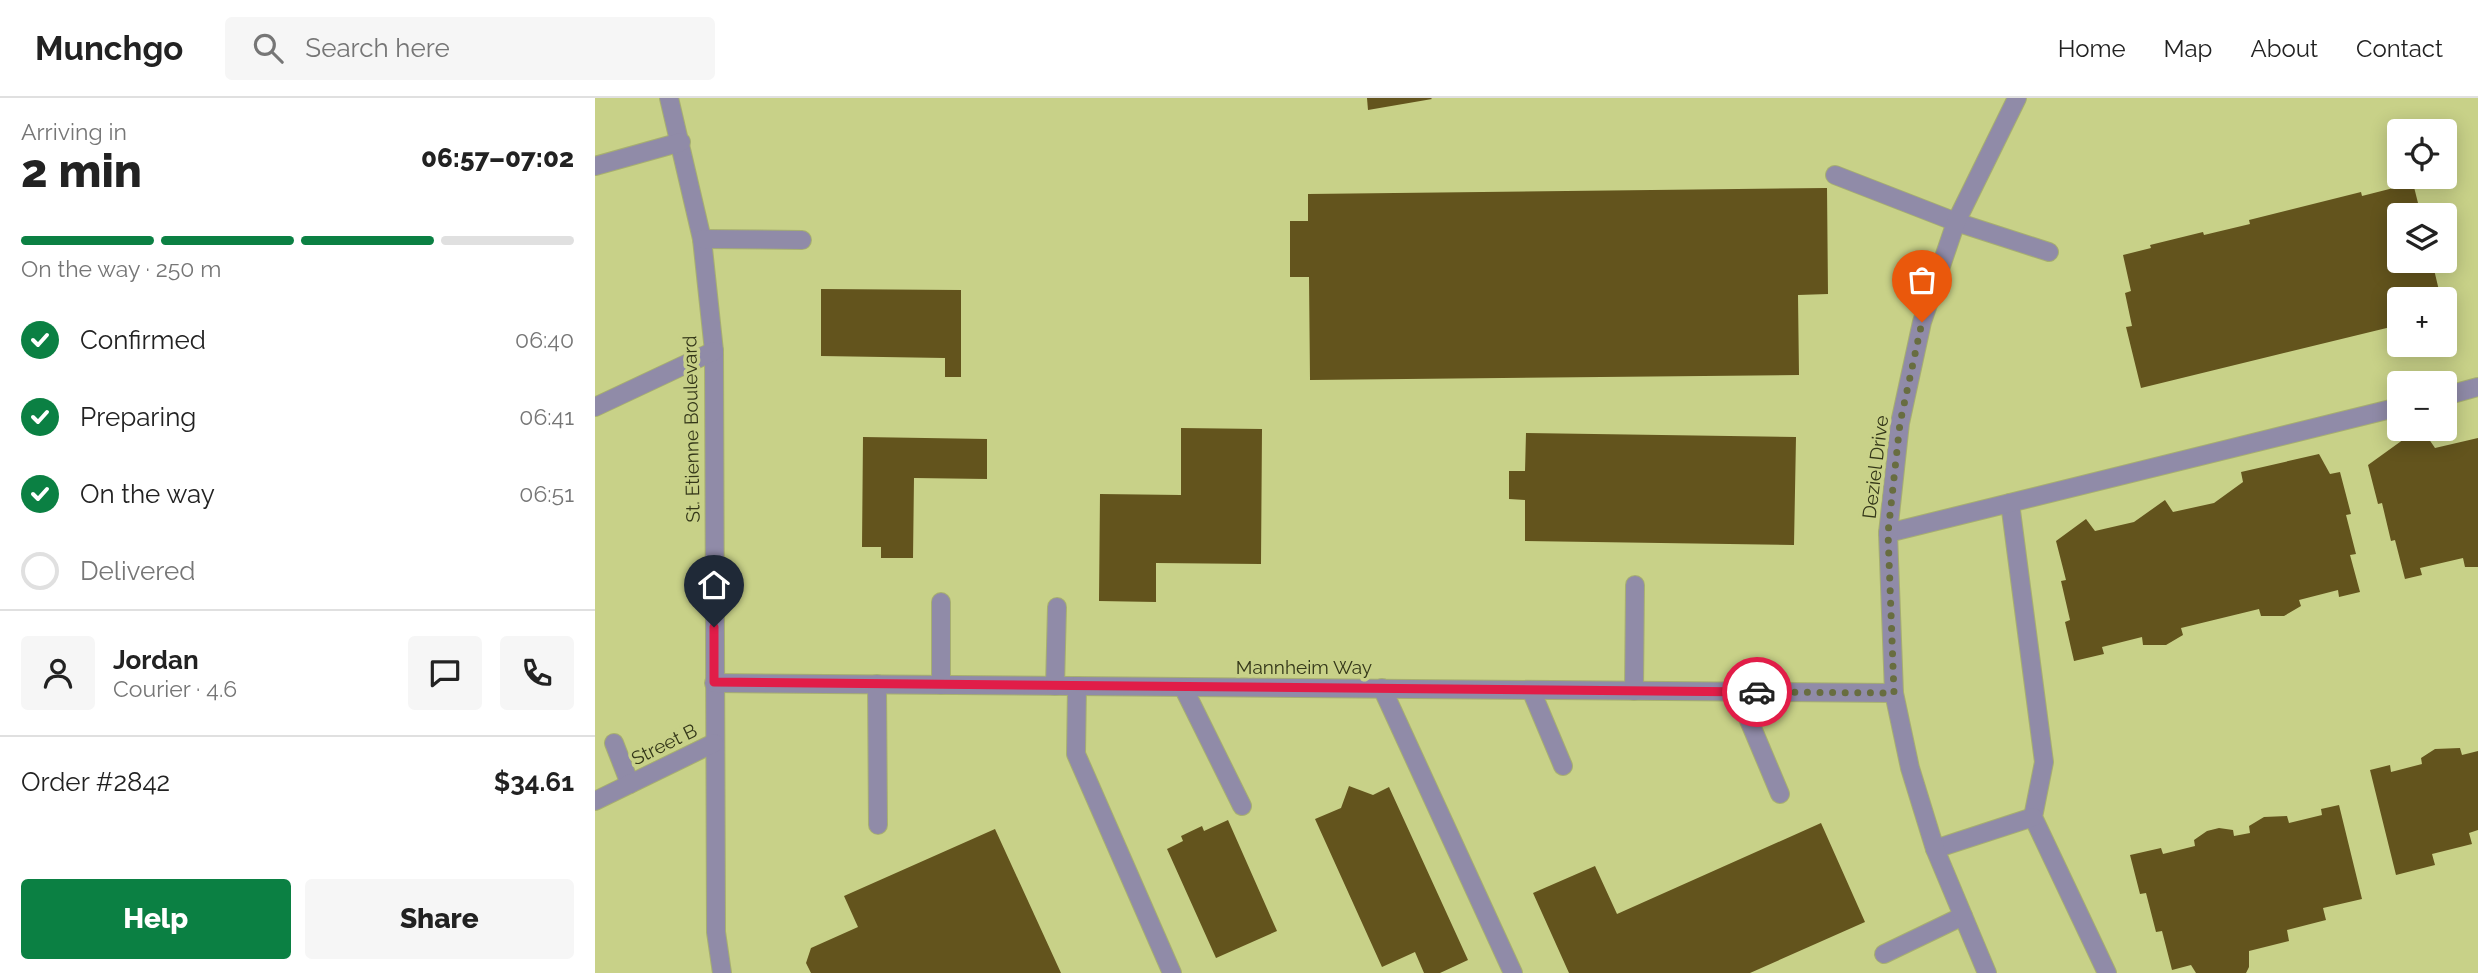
<!DOCTYPE html>
<html lang="en">
<head>
<meta charset="utf-8">
<style>
  :root { --surface:#fff; --page:#f6f6f6; --text:#222; --muted:#767676; --line:#e0e0e0; --accent:#0b8043 }
  body { margin:0; font-family:Raleway,sans-serif; background:var(--page); color:var(--text); height:100vh; display:flex; flex-direction:column; font-size:26px; white-space:nowrap }
  * { box-sizing:border-box; margin:0 }
  p { font-size:23px; color:var(--muted) }
  .icon { flex:none; width:38px; height:38px; fill:none; stroke:currentColor; stroke-width:2; stroke-linecap:round; stroke-linejoin:round }
  .map { position:relative; flex:1; overflow:hidden }
  .details { display:flex; flex-direction:column; background:var(--surface); width:595px }
  .details>* { flex:none }
  .fabs { position:absolute; left:1792px; top:21px; display:grid; gap:14px }
  .fabs a { display:grid; place-items:center; width:70px; height:70px; border-radius:7px; background:var(--surface); box-shadow:0 4px 18px #0003; font-size:35px }
  .pin { position:absolute; display:grid; place-items:center; width:60px; height:60px; color:#fff; margin:-72px -30px; border-radius:50% 50% 50% 0; rotate:-45deg; box-shadow:0 0 7px #0007 }
  .pin .icon { rotate:45deg }
  .courier { position:absolute; display:grid; place-items:center; width:70px; height:70px; margin:-35px; border:5px solid #e11d48; border-radius:50%; background:#fff; color:#222; box-shadow:0 2px 9px #0007 }
  .summary em { font-style:normal; font-weight:800 }
  .summary div { display:flex; flex-direction:column-reverse }
  .summary { display:flex; align-items:center; justify-content:space-between; height:119px; padding:0 21px }
  h1 { font-size:46px; font-weight:800; line-height:52px }
  .bar { display:grid; grid-template-columns:repeat(4,1fr); gap:10px 7px; align-content:center; height:84px; padding:0 21px }
  .bar i { height:9px; border-radius:5px; background:var(--line) }
  .bar .on { background:var(--accent) }
  .bar p { grid-column:span 4 }
  .line { display:flex; align-items:center; gap:18px; padding:0 21px; border-top:2px solid var(--line) }
  .line div { flex:1 }
  .round { display:grid; place-items:center; flex:none; width:74px; height:74px; border-radius:7px; background:var(--page) }
  ol { padding:0 21px; list-style:none }
  li { display:flex; align-items:center; gap:21px; height:77px }
  li p { margin-inline-start:auto }
  li .icon { padding:7px; border-radius:50%; background:var(--accent); color:#fff; stroke-width:4 }
  li:last-child { color:var(--muted) }
  li i { width:38px; height:38px; border:4px solid var(--line); border-radius:50% }
  .primary-button { display:flex; gap:14px; margin-top:auto; padding:14px 21px }
  .primary-button a { flex:1; height:80px; border-radius:7px; background:var(--accent); color:#fff; font-size:28px; font-weight:800; line-height:80px; text-align:center }
  .primary-button a+a { background:var(--page); color:var(--text) }
  header { display:flex; align-items:center; gap:42px; box-sizing:border-box; height:98px; padding:0 35px; background:var(--surface); border-bottom:2px solid var(--line) }
  header strong { font-size:33px }
  nav { display:flex; gap:38px; margin-inline-start:auto; font-size:24px }
  .search { width:490px; height:63px; background:var(--page); display:flex; align-items:center; gap:18px; box-sizing:border-box; padding:0 24px; border-radius:7px; color:var(--muted); font-size:26px }
  main { display:flex; flex:1; min-height:0 }
  .map>svg:first-child { display:block }
</style>
</head>
<body>
<header>
<strong>Munchgo</strong>
<div class="search"><svg class="icon" aria-label="search" viewBox="0 0 24 24"><circle cx="10" cy="10" r="6"/><path d="M15 15l6 6"/></svg>Search here</div>
<nav><a>Home</a><a>Map</a><a>About</a><a>Contact</a></nav>
</header>
<main>
<section class="details">
<div class="summary"><div><h1>2 min</h1><p>Arriving in</p></div><em>06:57–07:02</em></div>
<div class="bar"><i class="on"></i><i class="on"></i><i class="on"></i><i></i><p>On the way · 250 m</p></div>
<ol>
<li><svg class="icon" aria-label="check" viewBox="0 0 24 24"><path d="M5 12l5 5 9-10"/></svg>Confirmed<p>06:40</p></li>
<li><svg class="icon" aria-label="check" viewBox="0 0 24 24"><path d="M5 12l5 5 9-10"/></svg>Preparing<p>06:41</p></li>
<li><svg class="icon" aria-label="check" viewBox="0 0 24 24"><path d="M5 12l5 5 9-10"/></svg>On the way<p>06:51</p></li>
<li><i></i>Delivered</li>
</ol>
<div class="line" style="height:126px"><a class="round"><svg class="icon" aria-label="person" viewBox="0 0 24 24"><circle cx="12" cy="8" r="4"/><path d="M4 21q1-7 8-7t8 7"/></svg></a><div><b>Jordan</b><p>Courier · 4.6</p></div><a class="round"><svg class="icon" aria-label="chat" viewBox="0 0 24 24"><path d="M4 5h16v11H9l-5 4z"/></svg></a><a class="round"><svg class="icon" aria-label="phone" viewBox="0 0 24 24"><path d="M5 4h4l2 5-3 2q2 4 5 5l2-3 5 2v4C11 20 4 13 5 4z"/></svg></a></div>
<div class="line" style="height:91px"><div>Order #2842</div><b>$34.61</b></div>
<div class="primary-button"><a>Help</a><a>Share</a></div>
</section>
<div class="map">
<svg width="1883" height="875" viewBox="0 0 1883 875">
  <rect width="100%" height="100%" fill="#c8d188"/>
  <g fill="#63541d">
    <polygon points="772,0 836,0 837,1 773,12"/>
    <polygon points="1818,85 1826,117 1804,117 1804,163 1837,163 1846,201 1804,201 1804,227 1546,290 1531,229 1537,228 1530,195 1536,193 1528,157 1556,150 1555,147 1608,134 1609,137 1655,126 1654,122 1766,94 1767,98"/>
    <polygon points="1232,90 1233,196 1203,197 1204,277 715,282 714,179 695,179 695,123 713,123 713,96"/>
    <polygon points="226,191 366,192 366,279 350,279 350,260 226,258"/>
    <polygon points="586,330 667,331 666,466 561,465 561,504 504,503 505,396 586,397"/>
    <polygon points="1823,331 1827,331 1840,350 1883,340 1883,469 1870,469 1868,460 1825,470 1827,477 1810,481 1800,442 1796,443 1787,405 1783,406 1773,367"/>
    <polygon points="931,335 1201,339 1199,447 930,443 930,402 914,401 914,373 930,373"/>
    <polygon points="268,339 392,341 392,381 319,380 318,460 286,460 286,449 267,449"/>
    <polygon points="1724,356 1735,376 1745,374 1756,416 1751,417 1761,456 1755,457 1765,494 1744,499 1743,492 1704,502 1706,508 1689,518 1666,518 1664,511 1586,530 1588,537 1571,547 1548,547 1547,539 1507,549 1509,556 1479,563 1470,524 1475,522 1466,483 1471,482 1461,443 1491,421 1500,433 1539,424 1570,402 1578,414 1619,405 1648,384 1646,374"/>
    <polygon points="1865,650 1867,657 1883,653 1883,732 1874,735 1877,746 1837,756 1840,767 1801,777 1775,672 1795,667 1796,674 1827,666 1826,660 1840,651"/>
    <polygon points="754,688 778,697 794,689 873,862 845,875 829,875 820,854 787,869 720,721 746,710"/>
    <polygon points="1744,707 1767,801 1728,810 1731,822 1692,832 1694,843 1654,853 1654,869 1651,875 1601,875 1596,867 1577,872 1567,833 1561,834 1551,795 1545,796 1535,757 1566,750 1568,756 1600,748 1599,742 1612,733 1624,730 1638,732 1639,738 1655,735 1654,728 1669,719 1692,718 1694,725 1727,717 1726,711"/>
    <polygon points="633,722 682,833 621,860 572,751 588,743 586,738 607,728 609,733"/>
    <polygon points="1226,725 1270,824 1155,875 974,875 938,795 1000,768 1022,816"/>
    <polygon points="400,731 466,875 216,875 211,865 216,850 263,829 249,798"/>
  </g>
  <g fill="none" stroke-linecap="round" stroke-linejoin="round">
    <g stroke="#a7af70" stroke-width="20">
      <g id="minor">
        <polyline points="74,0 107,141 119,253 121,834 127,875"/>
        <polyline points="0,68 86,44"/>
        <polyline points="1240,77 1361,124 1454,154"/>
        <polyline points="107,141 207,142"/>
        <polyline points="1850,298 1883,289"/>
        <polyline points="0,309 119,253"/>
        <polyline points="1415,405 1449,664 1438,719 1512,875"/>
        <polyline points="1293,435 1804,309"/>
        <polyline points="119,585 1299,595"/>
        <polyline points="282,586 283,727"/>
        <polyline points="346,587 346,504"/>
        <polyline points="460,588 462,509"/>
        <polyline points="482,588 481,656 577,875"/>
        <polyline points="588,589 647,708"/>
        <polyline points="787,590 918,875"/>
        <polyline points="936,592 968,668"/>
        <polyline points="1039,593 1040,487"/>
        <polyline points="1142,594 1185,696"/>
        <polyline points="19,645 35,686"/>
        <polyline points="0,703 119,645"/>
        <polyline points="1340,751 1438,719"/>
        <polyline points="1289,856 1368,818"/>
        <polyline points="1392,875 1340,751 1315,670 1299,595 1293,435 1305,325 1327,224 1361,124 1422,0"/>
      </g>
    </g>
    <use href="#minor" stroke="#908ba8" stroke-width="18"/>
  </g>
  <g fill="none" stroke-linecap="round" stroke-linejoin="round">
    <polyline stroke="#686d40" stroke-width="7" stroke-dasharray="0 12.6" points="1162,594 1299,595 1293,435 1305,325 1327,224"/>
    <polyline stroke="#e11d48" stroke-width="9" points="119,529 119,584 1162,594"/>
  </g>
  <g text-anchor="middle" stroke-width="7" stroke-linejoin="round" paint-order="stroke">
    <g font-size="19" fill="#343719" stroke="#c8d188">
      <text transform="translate(96 331) rotate(-91)" y="7">St. Etienne Boulevard</text>
      <text transform="translate(1280 369) rotate(-83)" y="7">Deziel Drive</text>
      <text x="709" y="576">Mannheim Way</text>
      <text transform="translate(69 646) rotate(-26)" y="7">Street B</text>
    </g>
  </g>
</svg>
<div class="fabs">
<a><svg class="icon" aria-label="locate" viewBox="0 0 24 24"><circle cx="12" cy="12" r="6"/><path d="M12 2v4M12 18v4M2 12h4M18 12h4"/></svg></a>
<a><svg class="icon" aria-label="layers" viewBox="0 0 24 24"><path d="M12 4l9 5-9 5-9-5zM3 14l9 5 9-5"/></svg></a>
<a>+</a>
<a>−</a>
</div>
<div class="pin" style="left:1327px;top:224px;background:#ea580c"><svg class="icon" aria-label="bag" viewBox="0 0 24 24"><path d="M5 8h14l-1 12H6zM9 8a3 3 0 0 1 6 0"/></svg></div>
<div class="pin" style="left:119px;top:529px;background:#1f2937"><svg class="icon" aria-label="home" viewBox="0 0 24 24"><path d="M3 11l9-7 9 7M6 9v11h12V9"/></svg></div>
<div class="courier" style="left:1162px;top:594px"><svg class="icon" aria-label="car" viewBox="0 0 24 24"><path d="M5 17H2v-5l4-1 3-4h7l3 4 3 1v5h-3M9 17h6M6 11h13"/><circle cx="7" cy="17" r="2"/><circle cx="17" cy="17" r="2"/></svg></div>
</div>
</main>
</body>
</html>
